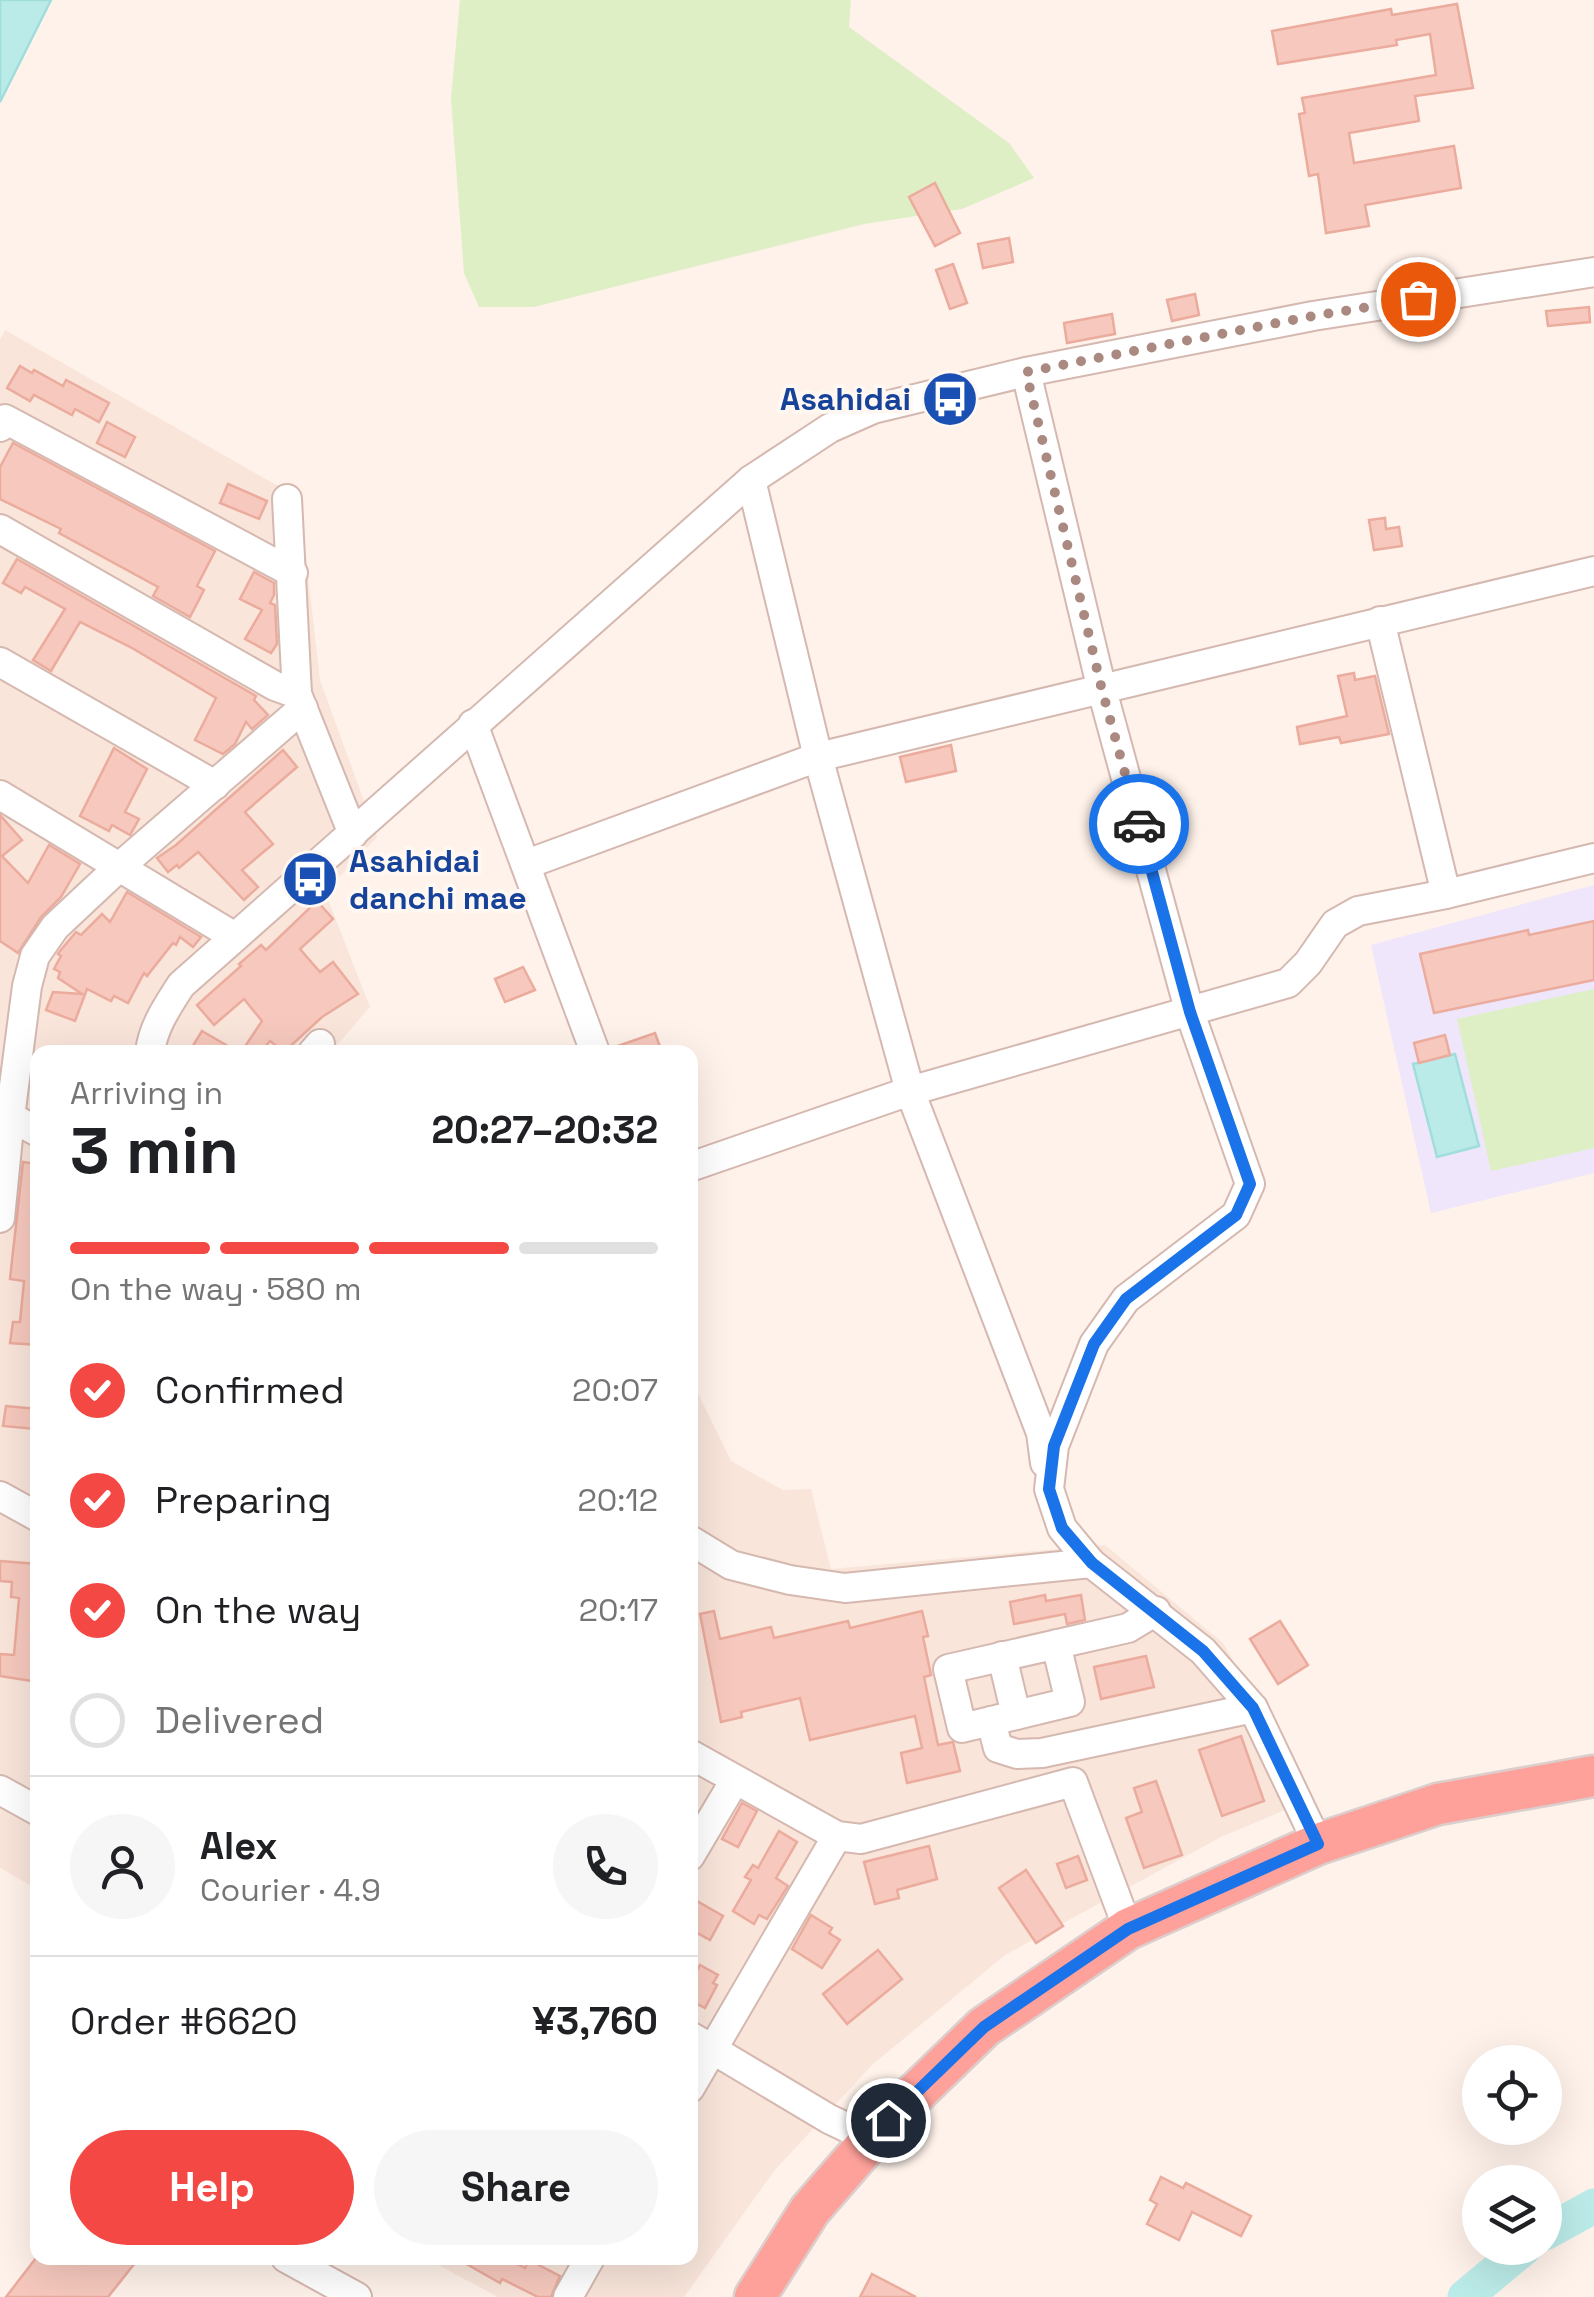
<!DOCTYPE html>
<html lang="en">
<head>
<meta charset="utf-8">
<style>
  :root { --surface:#fff; --page:#f6f6f6; --text:#202124; --muted:#757577; --line:#e0e0e0; --accent:#f34844 }
  body { margin:0; font-family:"Space Grotesk",sans-serif; background:var(--page); color:var(--text); height:100vh; display:flex; flex-direction:column; font-size:38px; white-space:nowrap }
  * { box-sizing:border-box; margin:0 }
  p { font-size:32px; color:var(--muted) }
  .icon { flex:none; width:55px; height:55px; fill:none; stroke:currentColor; stroke-width:2; stroke-linecap:round; stroke-linejoin:round }
  .map { position:relative; flex:1; overflow:hidden }
  .drawer { position:absolute; left:30px; top:1045px; width:668px; height:1220px; display:flex; flex-direction:column; background:var(--surface); border-radius:20px; box-shadow:0 10px 40px #0002 }
  .drawer>* { flex:none }
  .tools { position:absolute; left:1462px; top:2045px; display:grid; gap:20px }
  .tools a { display:grid; place-items:center; width:100px; height:100px; border-radius:50%; background:var(--surface); box-shadow:0 10px 40px #0002; font-size:50px }
  .pin { position:absolute; display:grid; place-items:center; width:85px; height:85px; color:#fff; margin:-42px; border:5px solid #fff; border-radius:50%; box-shadow:0 2px 10px #0007 }
  .courier { position:absolute; display:grid; place-items:center; width:100px; height:100px; margin:-50px; border:8px solid #1a73e8; border-radius:50%; background:#fff; color:#222; box-shadow:0 2px 12px #0007 }
  .headline em { font-style:normal; font-weight:700 }
  .headline div { display:flex; flex-direction:column-reverse }
  .headline { display:flex; align-items:center; justify-content:space-between; height:170px; padding:0 40px }
  h1 { font-size:65px; font-weight:700; line-height:75px }
  .bar { display:grid; grid-template-columns:repeat(4,1fr); gap:15px 10px; align-content:center; height:120px; padding:0 40px }
  .bar i { height:12px; border-radius:8px; background:var(--line) }
  .bar .on { background:var(--accent) }
  .bar p { grid-column:span 4 }
  .line { display:flex; align-items:center; gap:25px; padding:0 40px; border-top:2px solid var(--line) }
  .line div { flex:1 }
  .round { display:grid; place-items:center; flex:none; width:105px; height:105px; border-radius:52px; background:var(--page) }
  ol { padding:0 40px; list-style:none }
  li { display:flex; align-items:center; gap:30px; height:110px }
  li p { margin-inline-start:auto }
  li .icon { padding:10px; border-radius:50%; background:var(--accent); color:#fff; stroke-width:4 }
  li:last-child { color:var(--muted) }
  li i { width:55px; height:55px; border:5px solid var(--line); border-radius:50% }
  .action { display:flex; gap:20px; margin-top:auto; padding:20px 40px }
  .action a { flex:1; height:115px; border-radius:60px; background:var(--accent); color:#fff; font-size:40px; font-weight:700; line-height:115px; text-align:center }
  .action a+a { background:var(--page); color:var(--text) }
  .map>svg:first-child { display:block }
</style>
</head>
<body>
<div class="map">
<svg width="1594" height="2297" viewBox="0 0 1594 2297">
  <rect width="100%" height="100%" fill="#fef2ea"/>
  <g fill="#f9e5da">
    <polygon points="5,330 299,498 320,680 377,837 325,892 370,1007 331,1052 38,1052 37,1889 0,1868 0,340"/>
    <polygon points="690,1377 731,1461 783,1490 811,1489 831,1569 1105,1545 1223,1643 1313,1798 1221,1837 1005,1955 872,2065 774,2171 684,2297 498,2297 425,2258 690,2258"/>
  </g>
  <polygon fill="#efe6fb" points="1594,885 1594,1173 1431,1213 1371,945"/>
  <g fill="#deefc5">
    <polygon points="460,0 851,0 849,27 1009,143 1034,178 962,209 864,224 534,307 479,307 464,273 451,99"/>
    <polygon points="1594,989 1594,1148 1491,1171 1457,1019"/>
  </g>
  <g fill="#bbebe8" stroke="#a0dedb" stroke-width="2.5">
    <polygon points="0,0 51,0 0,102"/>
    <polygon points="1455,1054 1479,1146 1437,1157 1413,1064"/>
  </g>
  <g fill="none" stroke-linecap="round" stroke-linejoin="round">
    <g stroke="#bbebe8" stroke-width="35">
      <polyline points="1545,2233 1594,2206"/>
      <polyline points="1465,2297 1524,2248"/>
    </g>
  </g>
  <g fill="#f7c9be" stroke="#ebab9d" stroke-width="2.5">
    <polygon points="1457,4 1473,88 1415,96 1419,121 1349,133 1354,163 1454,146 1461,188 1365,205 1369,226 1326,233 1318,174 1309,176 1299,114 1305,113 1302,98 1436,75 1430,34 1396,40 1397,45 1278,64 1272,31 1391,9 1392,15"/>
    <polygon points="935,183 960,233 935,246 909,197"/>
    <polygon points="1009,238 1013,262 983,268 978,244"/>
    <polygon points="953,264 967,303 950,309 936,270"/>
    <polygon points="1195,294 1199,315 1172,321 1167,300"/>
    <polygon points="1589,307 1590,322 1548,326 1546,311"/>
    <polygon points="1112,314 1115,334 1067,343 1064,323"/>
    <polygon points="20,366 32,373 34,370 63,386 66,380 109,403 99,422 75,409 72,415 34,395 30,401 7,388"/>
    <polygon points="107,422 135,437 125,457 97,443"/>
    <polygon points="13,443 215,551 197,586 204,590 190,617 153,596 158,587 59,533 61,529 0,499 0,467"/>
    <polygon points="228,484 267,501 259,519 220,503"/>
    <polygon points="1385,518 1386,529 1399,527 1402,546 1374,550 1369,520"/>
    <polygon points="17,559 256,696 254,700 268,715 252,729 246,722 235,744 223,754 195,740 216,698 132,648 80,622 51,671 33,660 65,609 25,587 21,593 3,583"/>
    <polygon points="254,572 274,583 274,595 270,603 275,605 277,644 271,653 245,639 262,610 240,599"/>
    <polygon points="1354,673 1355,680 1375,676 1389,734 1341,743 1339,737 1300,744 1297,727 1347,716 1338,676"/>
    <polygon points="951,745 956,771 906,782 900,757"/>
    <polygon points="114,748 147,769 125,812 139,819 130,835 112,825 109,831 80,816"/>
    <polygon points="283,750 297,767 245,812 273,844 242,870 258,887 244,900 198,852 179,868 177,865 168,872 157,858 176,845"/>
    <polygon points="0,815 22,840 2,856 28,883 49,845 80,864 61,897 41,917 18,953 0,941"/>
    <polygon points="127,892 201,937 193,947 180,937 176,945 173,943 147,976 144,973 128,1003 114,996 111,1001 87,989 75,1021 46,1010 53,992 82,994 58,978 60,972 54,969 61,956 58,954 60,951 76,932 81,935 102,914 110,922"/>
    <polygon points="317,901 333,919 300,949 320,972 333,962 358,994 322,1017 284,1052 270,1041 261,1052 256,1052 246,1045 262,1021 244,999 214,1025 197,1005 241,966 239,964 261,945 266,950"/>
    <polygon points="1594,921 1594,980 1434,1013 1420,954 1528,930 1529,935"/>
    <polygon points="523,967 535,990 505,1002 495,979"/>
    <polygon points="202,1031 238,1052 189,1052"/>
    <polygon points="655,1033 662,1052 612,1052 612,1048"/>
    <polygon points="1445,1035 1450,1055 1419,1063 1414,1043"/>
    <polygon points="23,1162 38,1164 38,1345 10,1343 13,1322 20,1322 24,1281 10,1279"/>
    <polygon points="6,1406 38,1409 35,1429 3,1426"/>
    <polygon points="0,1561 38,1564 38,1682 0,1676 0,1654 14,1655 19,1598 11,1597 12,1582 0,1581"/>
    <polygon points="1045,1595 1046,1601 1081,1595 1085,1620 1067,1624 1065,1614 1014,1624 1010,1602"/>
    <polygon points="714,1611 720,1639 771,1627 774,1638 848,1621 850,1628 922,1611 928,1636 923,1637 931,1675 924,1677 938,1745 953,1742 960,1771 907,1783 901,1753 922,1748 915,1716 810,1740 800,1698 741,1712 742,1717 721,1722 700,1614"/>
    <polygon points="1280,1621 1308,1665 1278,1684 1250,1639"/>
    <polygon points="1146,1656 1154,1687 1101,1699 1094,1667"/>
    <polygon points="1241,1736 1264,1801 1222,1816 1199,1750"/>
    <polygon points="1156,1781 1182,1855 1144,1868 1126,1818 1142,1812 1134,1788"/>
    <polygon points="742,1803 757,1811 738,1847 722,1839"/>
    <polygon points="779,1831 797,1842 776,1878 788,1886 767,1919 759,1915 754,1924 733,1911 751,1880 745,1877 753,1865 758,1868"/>
    <polygon points="929,1846 937,1879 897,1890 899,1898 875,1904 864,1862"/>
    <polygon points="1078,1856 1087,1880 1066,1888 1057,1864"/>
    <polygon points="1026,1870 1063,1926 1036,1943 999,1888"/>
    <polygon points="690,1897 723,1916 710,1940 690,1929"/>
    <polygon points="811,1915 832,1928 829,1933 840,1940 822,1968 792,1949"/>
    <polygon points="878,1950 902,1979 847,2024 823,1994"/>
    <polygon points="700,1965 718,1975 713,1983 717,1985 705,2008 690,2000 690,1984"/>
    <polygon points="1161,2177 1183,2188 1186,2183 1251,2216 1241,2236 1192,2212 1179,2240 1147,2224 1157,2204 1150,2200"/>
    <polygon points="36,2258 139,2258 108,2297 6,2297"/>
    <polygon points="456,2258 507,2258 525,2268 529,2260 560,2276 551,2297 538,2297 502,2279 500,2283"/>
    <polygon points="872,2274 916,2297 860,2297"/>
  </g>
  <g fill="none" stroke-linecap="round" stroke-linejoin="round">
    <g stroke="#d5b8b0" stroke-width="32">
      <g id="minor">
        <polyline points="1026,372 1102,690 1190,1013 1250,1184 1236,1215 1126,1299 1094,1344 1054,1446 1049,1489 1062,1528 1091,1563"/>
        <polyline points="0,427 5,419 293,573"/>
        <polyline points="751,480 818,757 910,1091 1041,1433 1045,1463"/>
        <polyline points="287,499 297,694 353,834"/>
        <polyline points="0,529 275,686 297,694"/>
        <polyline points="1380,621 1446,894"/>
        <polyline points="0,662 215,785"/>
        <polyline points="473,724 595,1052"/>
        <polyline points="0,795 235,937"/>
        <polyline points="527,864 818,757 1594,571"/>
        <path d="M150,1052C153,1027 167,1007 181,985L751,480L830,428L873,409L1026,372L1313,316L1594,272"/>
        <polyline points="313,1052 320,1044"/>
        <polyline points="0,1111 38,1132"/>
        <polyline points="690,1167 910,1091 1288,983 1308,963 1335,924 1358,911 1446,894 1594,858"/>
        <polyline points="0,1218 10,1117 27,986 35,956 55,927 118,868 303,708"/>
        <polyline points="0,1496 38,1517"/>
        <polyline points="690,1540 731,1565 790,1580 845,1588 1091,1563 1203,1651 1253,1708 1318,1844"/>
        <polyline points="1056,1644 1070,1702 962,1728 948,1669 1128,1628 1156,1611"/>
        <polyline points="1002,1656 1016,1715"/>
        <polyline points="991,1721 998,1748 1017,1754 1042,1753 1253,1708"/>
        <polyline points="690,1754 837,1836 861,1839 1073,1782 1128,1929"/>
        <polyline points="0,1790 38,1811"/>
        <polyline points="690,1856 735,1780"/>
        <polyline points="690,2036 829,2119 871,2139"/>
        <polyline points="690,2088 837,1836"/>
        <polyline points="286,2258 357,2297"/>
        <polyline points="568,2297 590,2258"/>
      </g>
    </g>
    <g stroke="#dbcecc" stroke-width="45">
      <polyline id="highway" points="755,2297 810,2210 888,2120 984,2027 1128,1929 1318,1844 1438,1804 1594,1776"/>
    </g>
    <use href="#minor" stroke="#fff" stroke-width="28"/>
    <use href="#highway" stroke="#fea19b" stroke-width="40"/>
  </g>
  <g fill="none" stroke-linecap="round" stroke-linejoin="round">
    <polyline stroke="#aa8981" stroke-width="10" stroke-dasharray="0 18" points="1139,824 1102,690 1026,372 1313,316 1418,299"/>
    <polyline stroke="#1a73e8" stroke-width="12" points="888,2120 984,2027 1128,1929 1318,1844 1253,1708 1203,1651 1092,1563 1062,1528 1049,1489 1054,1446 1094,1344 1126,1299 1236,1215 1250,1184 1190,1012 1139,824"/>
  </g>
  <defs>
    <g id="bus-disc" transform="scale(2.875)"><circle r="9.5" fill="#1a4fb4" stroke="#fff7f2"/><path d="M-5-6H5V4H4V6H2V4H-2V6H-4V4H-5ZM-3.5-4V0h7V-4ZM-3.5 1.2v1.5H-2V1.2ZM2 1.2v1.5H3.5V1.2Z" fill="#fff"/></g>
  </defs>
  <g fill-rule="evenodd">
    <use href="#bus-disc" x="950" y="399"/>
    <use href="#bus-disc" x="310" y="879"/>
  </g>
  <g text-anchor="middle" stroke-width="8" stroke-linejoin="round" paint-order="stroke">
    <g font-size="32" font-weight="bold" fill="#164399" stroke="#fff7f2" text-anchor="end">
      <text x="911" y="410">Asahidai</text>
      <text x="349" y="872" text-anchor="start">Asahidai<tspan x="349" dy="37">danchi mae</tspan></text>
    </g>
  </g>
</svg>
<div class="tools">
<a><svg class="icon" aria-label="locate" viewBox="0 0 24 24"><circle cx="12" cy="12" r="6"/><path d="M12 2v4M12 18v4M2 12h4M18 12h4"/></svg></a>
<a><svg class="icon" aria-label="layers" viewBox="0 0 24 24"><path d="M12 4l9 5-9 5-9-5zM3 14l9 5 9-5"/></svg></a>
</div>
<div class="pin" style="left:1418px;top:299px;background:#ea580c"><svg class="icon" aria-label="bag" viewBox="0 0 24 24"><path d="M5 8h14l-1 12H6zM9 8a3 3 0 0 1 6 0"/></svg></div>
<div class="pin" style="left:888px;top:2120px;background:#1f2937"><svg class="icon" aria-label="home" viewBox="0 0 24 24"><path d="M3 11l9-7 9 7M6 9v11h12V9"/></svg></div>
<div class="courier" style="left:1139px;top:824px"><svg class="icon" aria-label="car" viewBox="0 0 24 24"><path d="M5 17H2v-5l4-1 3-4h7l3 4 3 1v5h-3M9 17h6M6 11h13"/><circle cx="7" cy="17" r="2"/><circle cx="17" cy="17" r="2"/></svg></div>
<section class="drawer">
<div class="headline"><div><h1>3 min</h1><p>Arriving in</p></div><em>20:27–20:32</em></div>
<div class="bar"><i class="on"></i><i class="on"></i><i class="on"></i><i></i><p>On the way · 580 m</p></div>
<ol>
<li><svg class="icon" aria-label="check" viewBox="0 0 24 24"><path d="M5 12l5 5 9-10"/></svg>Confirmed<p>20:07</p></li>
<li><svg class="icon" aria-label="check" viewBox="0 0 24 24"><path d="M5 12l5 5 9-10"/></svg>Preparing<p>20:12</p></li>
<li><svg class="icon" aria-label="check" viewBox="0 0 24 24"><path d="M5 12l5 5 9-10"/></svg>On the way<p>20:17</p></li>
<li><i></i>Delivered</li>
</ol>
<div class="line" style="height:180px"><a class="round"><svg class="icon" aria-label="person" viewBox="0 0 24 24"><circle cx="12" cy="8" r="4"/><path d="M4 21q1-7 8-7t8 7"/></svg></a><div><b>Alex</b><p>Courier · 4.9</p></div><a class="round"><svg class="icon" aria-label="phone" viewBox="0 0 24 24"><path d="M5 4h4l2 5-3 2q2 4 5 5l2-3 5 2v4C11 20 4 13 5 4z"/></svg></a></div>
<div class="line" style="height:130px"><div>Order #6620</div><b>¥3,760</b></div>
<div class="action"><a>Help</a><a>Share</a></div>
</section>
</div>
</body>
</html>
